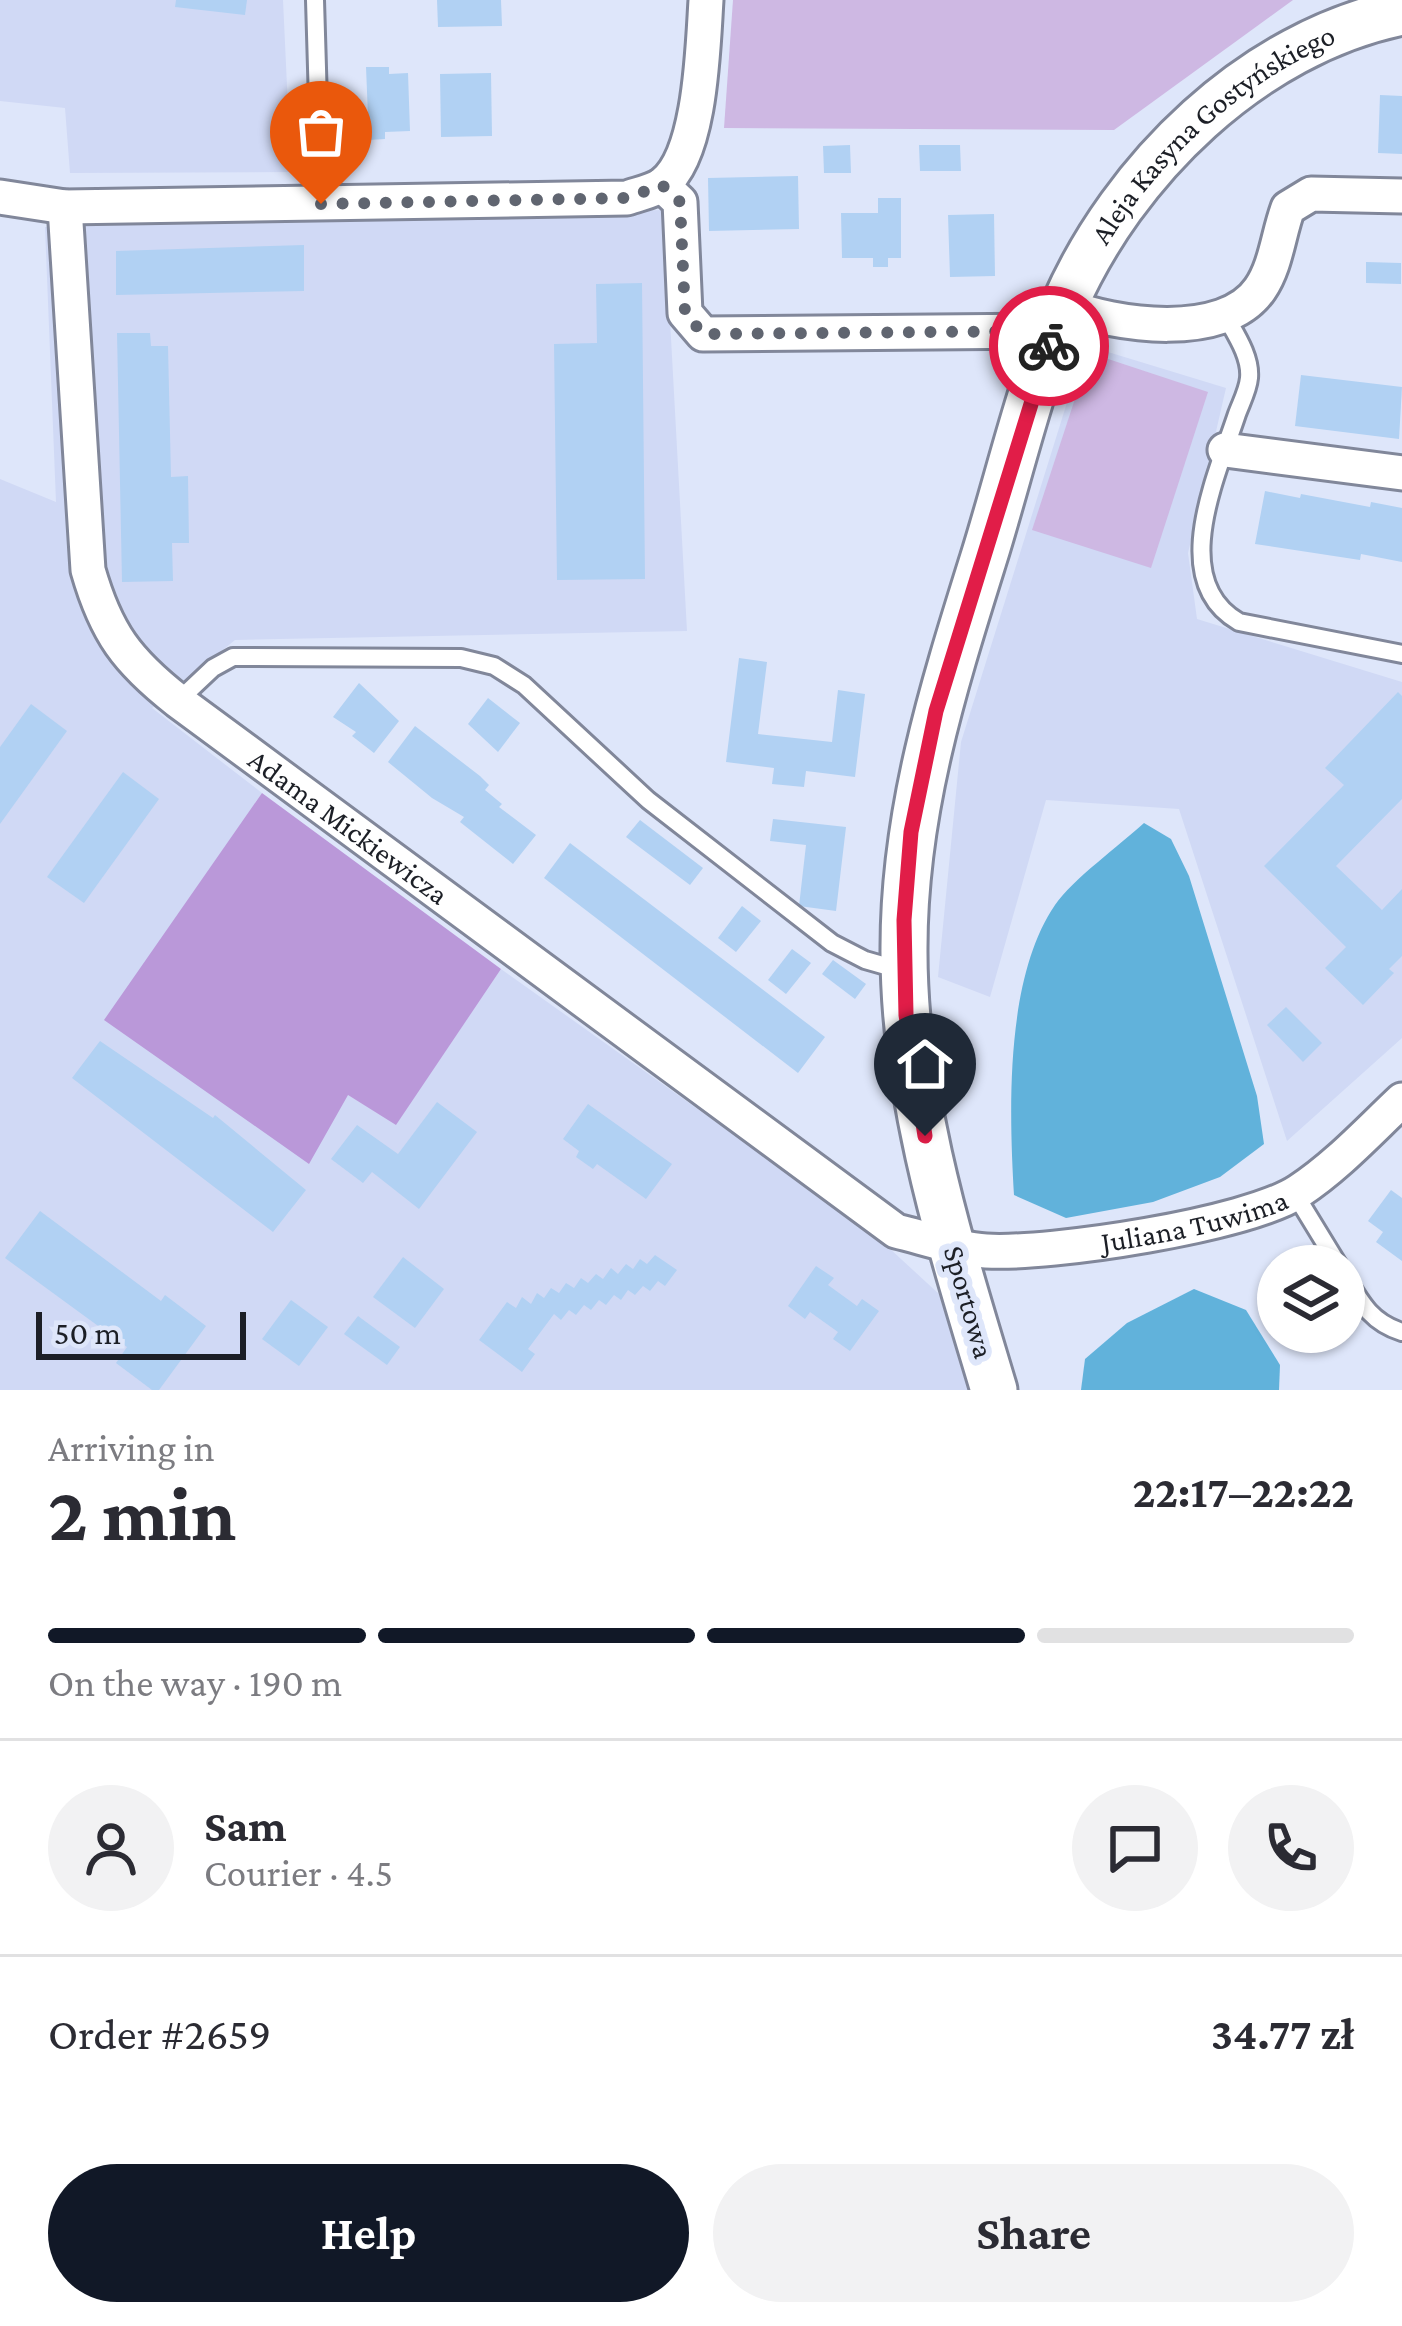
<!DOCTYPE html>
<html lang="en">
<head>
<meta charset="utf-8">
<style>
  :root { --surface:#fff; --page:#f2f2f3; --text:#2b2b33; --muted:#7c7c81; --line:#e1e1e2; --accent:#111827 }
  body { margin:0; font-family:"Crimson Pro",serif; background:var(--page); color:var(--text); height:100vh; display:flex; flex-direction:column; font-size:45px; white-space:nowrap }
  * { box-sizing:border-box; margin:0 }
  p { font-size:39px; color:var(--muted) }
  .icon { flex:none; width:66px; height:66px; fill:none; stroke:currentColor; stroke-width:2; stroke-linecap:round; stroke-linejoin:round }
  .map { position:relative; height:1390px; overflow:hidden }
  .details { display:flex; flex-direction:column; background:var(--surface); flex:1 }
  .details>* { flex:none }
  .tools { position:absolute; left:1257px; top:1245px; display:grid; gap:24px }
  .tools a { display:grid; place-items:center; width:108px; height:108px; border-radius:50%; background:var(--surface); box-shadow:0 3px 9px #0004; font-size:60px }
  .scale { position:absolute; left:36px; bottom:30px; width:210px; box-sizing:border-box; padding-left:12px; border:6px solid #1c1f26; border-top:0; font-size:33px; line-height:42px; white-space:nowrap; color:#1c1f26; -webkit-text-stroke:9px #dee6fa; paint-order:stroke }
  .pin { position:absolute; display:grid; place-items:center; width:102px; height:102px; color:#fff; margin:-123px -51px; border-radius:50% 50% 50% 0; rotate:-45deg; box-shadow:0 0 12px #0007 }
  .pin .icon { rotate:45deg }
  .courier { position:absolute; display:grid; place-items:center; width:120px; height:120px; margin:-60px; border:9px solid #e11d48; border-radius:50%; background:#fff; color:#222; box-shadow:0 3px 15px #0007 }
  .summary em { font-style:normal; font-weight:700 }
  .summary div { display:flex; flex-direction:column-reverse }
  .summary { display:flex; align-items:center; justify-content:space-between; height:204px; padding:0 48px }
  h1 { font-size:78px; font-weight:700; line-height:90px }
  .bar { display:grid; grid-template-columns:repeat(4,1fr); gap:18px 12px; align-content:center; height:144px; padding:0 48px }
  .bar i { height:15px; border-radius:9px; background:var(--line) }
  .bar .current { background:var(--accent) }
  .bar p { grid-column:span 4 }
  .line { display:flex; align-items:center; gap:30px; padding:0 48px; border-top:3px solid var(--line) }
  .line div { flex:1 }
  .round { display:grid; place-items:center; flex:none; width:126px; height:126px; border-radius:63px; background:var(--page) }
  .primary-button { display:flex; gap:24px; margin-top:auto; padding:24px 48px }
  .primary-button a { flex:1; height:138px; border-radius:72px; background:var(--accent); color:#fff; font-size:48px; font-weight:700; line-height:138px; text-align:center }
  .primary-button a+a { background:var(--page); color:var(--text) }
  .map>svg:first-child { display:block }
</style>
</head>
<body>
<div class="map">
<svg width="1402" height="1390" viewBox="0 0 1402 1390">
  <rect width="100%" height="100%" fill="#dee6fa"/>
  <g fill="#d0d9f5">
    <polygon points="0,0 283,0 291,172 70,173 65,108 0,101"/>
    <polygon points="664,210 687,631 235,640 152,708 262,793 105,1020 348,1095 396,1124 501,969 876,1236 939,1294 968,1390 0,1390 0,479 56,502 45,227"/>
    <polygon points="1085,345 1226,388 1188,553 1197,619 1402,682 1402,1038 1287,1141 1179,809 1046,800 990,997 938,977 961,742"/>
  </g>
  <g fill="#ceb8e3">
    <polygon points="733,0 1293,0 1114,130 724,128"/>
    <polygon points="1090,353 1208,392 1151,568 1032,530"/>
  </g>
  <polygon fill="#ba98d9" points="262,793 501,969 396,1125 348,1095 309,1164 104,1020"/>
  <g fill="#61b2db">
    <path d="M1144,823L1171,839L1189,876L1257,1096L1264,1144L1220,1177L1153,1202L1066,1218L1014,1195C1009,1110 1005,978 1055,905C1072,880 1120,845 1144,823Z"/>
    <polygon points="1194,1289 1246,1310 1280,1365 1279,1390 1081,1390 1085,1359 1127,1323"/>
  </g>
  <g fill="#b1d1f3">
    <polygon points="176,0 247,0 245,15 175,7"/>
    <polygon points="437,0 501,0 502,26 438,27"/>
    <polygon points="366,67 389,67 389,74 408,73 410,131 385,132 385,139 369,140"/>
    <polygon points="491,73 492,136 441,137 440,74"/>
    <polygon points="1380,95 1402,96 1402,154 1378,153"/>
    <polygon points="850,145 851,173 824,173 823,146"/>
    <polygon points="919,145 960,145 961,171 920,171"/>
    <polygon points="798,176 799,229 709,231 708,178"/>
    <polygon points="878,198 901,198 901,258 888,258 888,267 873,267 873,258 842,258 841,213 878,213"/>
    <polygon points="994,214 995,276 950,277 948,215"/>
    <polygon points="304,245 304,291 116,295 116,251"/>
    <polygon points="1366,262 1401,263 1401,284 1366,283"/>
    <polygon points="642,283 645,579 557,580 554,344 597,343 596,284"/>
    <polygon points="117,333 150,333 151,346 168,346 171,477 188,476 189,543 172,543 173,581 122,582"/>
    <polygon points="1301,375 1402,387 1399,439 1295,426"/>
    <polygon points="1265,491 1300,498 1301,494 1370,507 1371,502 1402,508 1402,562 1361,554 1360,560 1255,544"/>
    <polygon points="739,658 767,662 758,734 832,742 838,690 865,694 855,777 806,771 804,787 772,784 774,768 726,762"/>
    <polygon points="359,683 399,721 374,753 352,736 356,732 333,717"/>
    <polygon points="1398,692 1402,696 1402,799 1336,866 1382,910 1402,889 1402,956 1389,969 1394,973 1363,1005 1325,968 1346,947 1264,866 1344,785 1325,768"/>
    <polygon points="488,698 520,723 498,752 468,724"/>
    <polygon points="31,704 67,731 0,824 0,747"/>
    <polygon points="415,726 480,776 489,785 485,790 502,804 499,807 536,835 513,864 460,822 464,817 432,798 388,762"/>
    <polygon points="123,772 159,799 84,903 47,877"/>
    <polygon points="773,819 846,827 836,911 799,906 806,845 770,841"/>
    <polygon points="640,820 703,868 690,885 626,837"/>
    <polygon points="570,843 825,1037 798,1073 544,878"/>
    <polygon points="742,906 761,921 736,952 718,938"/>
    <polygon points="792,949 811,963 786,994 768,980"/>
    <polygon points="833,960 866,984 855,999 822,974"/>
    <polygon points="1286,1007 1322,1043 1303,1062 1267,1025"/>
    <polygon points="100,1041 213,1118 215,1115 306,1190 273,1232 72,1078"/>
    <polygon points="437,1102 477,1132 419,1209 372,1172 363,1183 331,1159 357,1125 398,1154"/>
    <polygon points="588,1104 672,1164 646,1199 597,1164 593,1169 576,1157 579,1151 563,1139"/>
    <polygon points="1391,1190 1402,1198 1402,1261 1376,1242 1383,1232 1368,1221"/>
    <polygon points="40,1211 161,1301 165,1295 206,1326 159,1390 152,1390 116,1363 127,1347 5,1258"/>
    <polygon points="655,1255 677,1270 665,1286 658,1281 650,1291 643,1286 635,1295 628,1290 621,1300 614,1295 606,1305 599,1300 591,1310 584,1305 576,1315 569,1310 561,1320 554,1314 528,1349 535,1354 522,1372 479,1340 507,1302 516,1308 522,1297 531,1304 537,1293 544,1298 551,1288 559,1293 566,1283 574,1288 581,1278 588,1283 596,1274 603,1279 611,1268 618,1274 626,1264 633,1269 640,1259 647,1264"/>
    <polygon points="403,1257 444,1289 415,1328 373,1297"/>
    <polygon points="816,1266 834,1278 828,1285 857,1306 862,1299 879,1311 850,1351 833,1339 838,1332 810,1312 805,1319 788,1306"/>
    <polygon points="291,1300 328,1327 299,1366 262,1339"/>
    <polygon points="358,1316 400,1347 387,1365 344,1334"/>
  </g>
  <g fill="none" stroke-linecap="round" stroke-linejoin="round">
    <g stroke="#81879a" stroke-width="22">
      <g id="lane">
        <polyline points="315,0 321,204"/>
        <path d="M1226,317C1236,335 1251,357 1249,378C1248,390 1241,403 1237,414C1217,475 1167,581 1239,622L1402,654"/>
        <polyline points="178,701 213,668 233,657 461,658 494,666 524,685 648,800 832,943 865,960 900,970"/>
        <polyline points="1295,1194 1339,1266"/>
        <path d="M1344,1274C1360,1301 1370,1322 1402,1332"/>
      </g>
    </g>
    <g stroke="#81879a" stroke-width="39">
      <g id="street">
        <polyline points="662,185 680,202 685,313 703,334 1054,331"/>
        <path d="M0,197L65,207L627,198C638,194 654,191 663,184C701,155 703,46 706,0"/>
        <path id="s1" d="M65,207L88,570C106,633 127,661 178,701L896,1231C925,1238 956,1249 986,1251C1049,1255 1248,1225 1299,1191C1337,1166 1369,1131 1402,1100"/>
        <path d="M1064,305C1114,326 1225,341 1260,289C1276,266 1278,235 1288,208L1311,194L1402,196"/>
        <polyline points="1225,450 1402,473"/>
      </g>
    </g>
    <g stroke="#81879a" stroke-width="51">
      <g id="secondary">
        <path id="s2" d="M994,1390C951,1246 903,1099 904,947C904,810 944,685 984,557C1009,477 1031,380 1064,306C1123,170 1253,42 1402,12"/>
      </g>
    </g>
    <use href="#lane" stroke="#fff" stroke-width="16"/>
    <use href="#street" stroke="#fff" stroke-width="33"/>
    <use href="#secondary" stroke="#fff" stroke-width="45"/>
  </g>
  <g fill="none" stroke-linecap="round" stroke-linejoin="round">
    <polyline stroke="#606570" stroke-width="12" stroke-dasharray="0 21.6" points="321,204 627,198 662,185 680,202 685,313 703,334 1054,331 1049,346"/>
    <polyline stroke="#e11d48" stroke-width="15" points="925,1136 906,1015 904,920 911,832 936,711 1049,346"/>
  </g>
  <g text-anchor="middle" stroke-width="12" stroke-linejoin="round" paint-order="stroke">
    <g font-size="30" fill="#1c1f26" stroke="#dee6fa">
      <text dy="10" stroke="none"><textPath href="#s2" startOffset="1350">Aleja Kasyna Gostyńskiego</textPath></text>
      <text dy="10" stroke="none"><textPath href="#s1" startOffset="738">Adama Mickiewicza</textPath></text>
      <text dy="10" stroke="none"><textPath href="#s1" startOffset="1722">Juliana Tuwima</textPath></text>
      <text transform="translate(969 1302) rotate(74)" y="10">Sportowa</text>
    </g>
  </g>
</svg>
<div class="tools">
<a><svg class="icon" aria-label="layers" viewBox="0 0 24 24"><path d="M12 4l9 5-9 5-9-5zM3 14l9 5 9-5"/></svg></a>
</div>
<div class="scale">50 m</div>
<div class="pin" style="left:321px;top:204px;background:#ea580c"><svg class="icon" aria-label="bag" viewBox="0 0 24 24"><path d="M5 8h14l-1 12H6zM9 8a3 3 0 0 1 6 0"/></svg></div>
<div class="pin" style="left:925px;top:1136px;background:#1f2937"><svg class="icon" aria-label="home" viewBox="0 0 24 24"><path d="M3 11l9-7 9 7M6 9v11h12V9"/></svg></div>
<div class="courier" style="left:1049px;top:346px"><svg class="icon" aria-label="bike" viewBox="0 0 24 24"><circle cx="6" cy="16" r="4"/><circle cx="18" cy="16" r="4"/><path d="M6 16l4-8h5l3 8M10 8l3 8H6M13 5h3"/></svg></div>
</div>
<section class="details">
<div class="summary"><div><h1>2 min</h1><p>Arriving in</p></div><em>22:17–22:22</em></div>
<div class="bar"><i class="current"></i><i class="current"></i><i class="current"></i><i></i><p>On the way · 190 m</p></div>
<div class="line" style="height:216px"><a class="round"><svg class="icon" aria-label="person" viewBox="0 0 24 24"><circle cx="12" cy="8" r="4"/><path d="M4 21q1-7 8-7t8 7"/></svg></a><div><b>Sam</b><p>Courier · 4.5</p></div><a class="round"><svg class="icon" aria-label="chat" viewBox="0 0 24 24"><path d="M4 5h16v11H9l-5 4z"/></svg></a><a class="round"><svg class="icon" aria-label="phone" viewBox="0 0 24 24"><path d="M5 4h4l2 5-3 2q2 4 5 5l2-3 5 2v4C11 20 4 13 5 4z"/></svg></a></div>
<div class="line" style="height:156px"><div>Order #2659</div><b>34.77 zł</b></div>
<div class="primary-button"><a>Help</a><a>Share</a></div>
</section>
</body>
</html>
